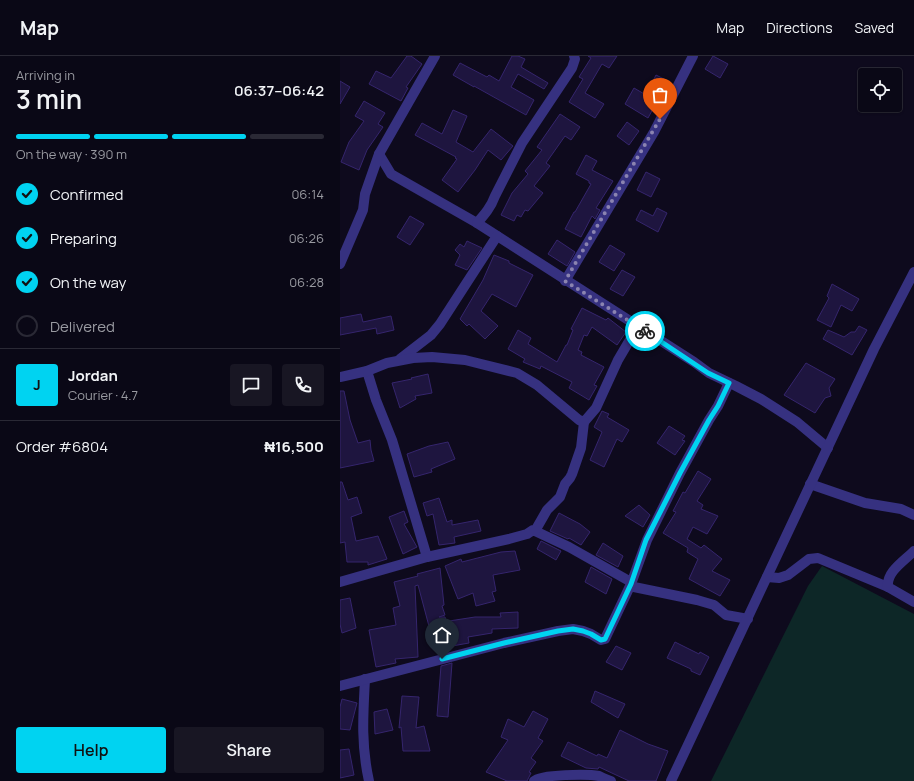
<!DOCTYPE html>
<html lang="en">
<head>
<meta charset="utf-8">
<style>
  :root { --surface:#0a0816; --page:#181623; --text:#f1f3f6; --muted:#999aa1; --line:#2a2935; --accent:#00d3f1 }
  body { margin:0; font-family:Manrope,sans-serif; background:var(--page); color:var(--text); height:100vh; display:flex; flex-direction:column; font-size:15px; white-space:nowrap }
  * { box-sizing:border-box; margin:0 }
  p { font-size:13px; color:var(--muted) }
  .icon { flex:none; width:22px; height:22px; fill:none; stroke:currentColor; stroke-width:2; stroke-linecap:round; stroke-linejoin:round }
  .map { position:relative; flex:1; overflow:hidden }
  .side { display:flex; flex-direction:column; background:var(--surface); width:340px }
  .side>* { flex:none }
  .controls { position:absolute; left:518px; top:12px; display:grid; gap:8px }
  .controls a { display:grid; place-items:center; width:44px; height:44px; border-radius:4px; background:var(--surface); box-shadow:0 1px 3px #0004,0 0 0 1px var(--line); font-size:20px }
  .pin { position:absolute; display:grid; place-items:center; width:34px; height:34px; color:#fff; margin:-41px -17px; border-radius:50% 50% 50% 0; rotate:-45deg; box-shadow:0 0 4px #0007 }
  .pin .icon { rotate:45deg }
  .courier { position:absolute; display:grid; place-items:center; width:40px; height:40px; margin:-20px; border:3px solid #00d3f1; border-radius:50%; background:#fff; color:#222; box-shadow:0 1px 5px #0007 }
  .headline em { font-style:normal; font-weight:600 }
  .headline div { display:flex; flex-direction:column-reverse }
  .headline { display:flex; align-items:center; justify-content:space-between; height:68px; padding:0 16px }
  h1 { font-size:26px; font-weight:600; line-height:30px }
  .bar { display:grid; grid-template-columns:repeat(4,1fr); gap:6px 4px; align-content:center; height:48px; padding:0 16px }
  .bar i { height:5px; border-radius:3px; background:var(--line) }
  .bar .current { background:var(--accent) }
  .bar p { grid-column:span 4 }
  .line { display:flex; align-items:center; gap:10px; padding:0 16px; border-top:1px solid var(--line) }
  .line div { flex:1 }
  .round { display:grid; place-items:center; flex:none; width:42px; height:42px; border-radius:4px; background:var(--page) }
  ol { padding:0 16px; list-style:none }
  li { display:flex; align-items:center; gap:12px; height:44px }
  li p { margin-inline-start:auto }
  li .icon { padding:4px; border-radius:50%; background:var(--accent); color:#111; stroke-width:4 }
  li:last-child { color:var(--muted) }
  li i { width:22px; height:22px; border:2px solid var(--line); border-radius:50% }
  .button { display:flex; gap:8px; margin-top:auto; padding:8px 16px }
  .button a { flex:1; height:46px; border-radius:4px; background:var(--accent); color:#111; font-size:16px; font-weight:600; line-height:46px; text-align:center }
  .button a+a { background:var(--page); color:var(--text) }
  header { display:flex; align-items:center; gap:24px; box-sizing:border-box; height:56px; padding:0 20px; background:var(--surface); border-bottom:1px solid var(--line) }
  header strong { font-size:19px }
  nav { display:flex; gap:22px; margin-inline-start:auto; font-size:14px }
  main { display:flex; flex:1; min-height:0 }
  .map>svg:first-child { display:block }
</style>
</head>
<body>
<header>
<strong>Map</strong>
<nav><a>Map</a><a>Directions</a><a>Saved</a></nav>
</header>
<main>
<section class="side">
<div class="headline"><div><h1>3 min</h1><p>Arriving in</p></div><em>06:37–06:42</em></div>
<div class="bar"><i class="current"></i><i class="current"></i><i class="current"></i><i></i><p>On the way · 390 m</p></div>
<ol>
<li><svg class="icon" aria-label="check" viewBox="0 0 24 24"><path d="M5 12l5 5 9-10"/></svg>Confirmed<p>06:14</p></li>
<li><svg class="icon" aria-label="check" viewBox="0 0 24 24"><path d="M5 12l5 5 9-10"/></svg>Preparing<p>06:26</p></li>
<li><svg class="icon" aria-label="check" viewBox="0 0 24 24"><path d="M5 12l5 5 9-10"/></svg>On the way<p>06:28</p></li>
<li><i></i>Delivered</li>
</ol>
<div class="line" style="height:72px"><b class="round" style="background:var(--accent);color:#111">J</b><div><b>Jordan</b><p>Courier · 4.7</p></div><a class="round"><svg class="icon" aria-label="chat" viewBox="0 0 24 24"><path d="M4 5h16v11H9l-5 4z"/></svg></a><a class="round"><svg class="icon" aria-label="phone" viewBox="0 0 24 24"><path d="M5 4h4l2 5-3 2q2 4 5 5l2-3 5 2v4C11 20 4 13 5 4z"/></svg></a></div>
<div class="line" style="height:52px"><div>Order #6804</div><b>₦16,500</b></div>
<div class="button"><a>Help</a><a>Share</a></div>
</section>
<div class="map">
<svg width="574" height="725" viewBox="0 0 574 725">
  <rect width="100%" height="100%" fill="#0e0a1d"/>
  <polygon fill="#0d2727" points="482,510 574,558 574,725 371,725 468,530"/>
  <g fill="#1e153f" stroke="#35256d">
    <polygon points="67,0 71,0 82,8 66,31 68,32 61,45 29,28 36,15 51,22"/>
    <polygon points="172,0 178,0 185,3 181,11 208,27 204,33 178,18 171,31 194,44 186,59 134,30 134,31 113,19 120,7 147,21 149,19 159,25"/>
    <polygon points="248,0 277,0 269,12 262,8 245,37 264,48 255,62 229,46 243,23 239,21 251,2"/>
    <polygon points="373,0 388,8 380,22 365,13"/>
    <polygon points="316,19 328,25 308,62 285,48 294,32 306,39"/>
    <polygon points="0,25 10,31 0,48"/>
    <polygon points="24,45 45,57 38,68 43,71 27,94 19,114 1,106 9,86 24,65 15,60"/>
    <polygon points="113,54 127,60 116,86 133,96 151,73 173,90 161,104 148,94 135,114 118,136 102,124 117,103 115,102 116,101 75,79 82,67 102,78"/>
    <polygon points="220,58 240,71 231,84 225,80 206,107 210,110 194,130 203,137 188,155 185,154 181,161 177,159 174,165 161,159 172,137 188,118 185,115 202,94 197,91"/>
    <polygon points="287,66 299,75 289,89 277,80"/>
    <polygon points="246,99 257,105 252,114 273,125 256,152 260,154 255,163 252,160 241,181 225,173 234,156 235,156 251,128 249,127 249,125 236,118"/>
    <polygon points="306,116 320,123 311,141 297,134"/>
    <polygon points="317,152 327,157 318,176 296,164 301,154 313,160"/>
    <polygon points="70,160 84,168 70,189 57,181"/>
    <polygon points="217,184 235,196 227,210 208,198"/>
    <polygon points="127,185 142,192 127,214 115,209 120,199 115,194 120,188 124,191"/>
    <polygon points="270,189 285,198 274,215 259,206"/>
    <polygon points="154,199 169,205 169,207 193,219 176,251 152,238 141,255 158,270 145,283 129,268 127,270 120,263 143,224"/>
    <polygon points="282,214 295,221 283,240 270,233"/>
    <polygon points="492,228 519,243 512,255 501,249 491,271 477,264 489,242 487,240"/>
    <polygon points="242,252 266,264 268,262 286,276 277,289 252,271 247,280 244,279 238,294 242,296 241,299 264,311 254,329 257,330 249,344 229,332 232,326 201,310 200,313 183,306 185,303 168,293 178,274 191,282 188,288 217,306 226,289 227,289 233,274 231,273"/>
    <polygon points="21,258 23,266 51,260 54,274 37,278 36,272 0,279 0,262"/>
    <polygon points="519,270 527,274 512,299 483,283 488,274 504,281 511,276 515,276"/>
    <polygon points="466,307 495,323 489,332 491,340 485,342 475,357 444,339"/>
    <polygon points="88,318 92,337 75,340 76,343 60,352 52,327 72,323 71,322"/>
    <polygon points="0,335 4,335 10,364 18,387 30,384 31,394 34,405 0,412"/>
    <polygon points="262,355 269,358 267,361 289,374 282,386 277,383 264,411 250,404 262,376 254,371"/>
    <polygon points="329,370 345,380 342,384 345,385 335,399 317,387"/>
    <polygon points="108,386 115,403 91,413 92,416 74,421 67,398 89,390"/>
    <polygon points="358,415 371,423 357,445 363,449 361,453 378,460 367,478 353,471 347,483 361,492 364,489 382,503 372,515 390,524 380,540 349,523 358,503 347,496 348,492 323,477 336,456 333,455 343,436 345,437"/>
    <polygon points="0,426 2,426 8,444 17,441 22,457 11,461 16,485 38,480 47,503 28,509 28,506 7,506 5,486 0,487"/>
    <polygon points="99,442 107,466 112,464 112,469 138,464 141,475 114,481 115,487 99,489 93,458 87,460 83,447"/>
    <polygon points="299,449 310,459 303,471 285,460"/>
    <polygon points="64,455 68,466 64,468 77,491 63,498 49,461"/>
    <polygon points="219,457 240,468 250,476 241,489 229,482 228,483 210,475"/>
    <polygon points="201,485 221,495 216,504 197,493"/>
    <polygon points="263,487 283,500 278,511 256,499"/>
    <polygon points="175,495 180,514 153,519 156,535 152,536 155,545 136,550 133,537 118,543 105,510 121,503 122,506 161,496"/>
    <polygon points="251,511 272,523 266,538 245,526"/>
    <polygon points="100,512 104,549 102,550 105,559 99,561 105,561 108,569 90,574 78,529 75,530 78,601 55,603 56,607 36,611 29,574 56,569 53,552 60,550 54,526 78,520 77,518"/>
    <polygon points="10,542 16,572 2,577 0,568 0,544"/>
    <polygon points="178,556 178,572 152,573 152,577 128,581 129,587 112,590 109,565 135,561 161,561 160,557"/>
    <polygon points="335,586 359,598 360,596 369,601 360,619 351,615 351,613 327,602"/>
    <polygon points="276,590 291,597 282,614 266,606"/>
    <polygon points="112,607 108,661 97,660 101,610"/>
    <polygon points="255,635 285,648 278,662 251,646"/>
    <polygon points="62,640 79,641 76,672 84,670 90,695 63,695 61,671 59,672"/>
    <polygon points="2,643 17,647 10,674 0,673 0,651"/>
    <polygon points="47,653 53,674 35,678 34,656"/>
    <polygon points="193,655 208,663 198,682 203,685 191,702 196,706 189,716 191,717 187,725 167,725 146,716 168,684 161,681 168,663 184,671"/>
    <polygon points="280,674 308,688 328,695 316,725 289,725 259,711 258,713 246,712 221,700 228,686 257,700 258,698 267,702"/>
    <polygon points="9,693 14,719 0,722 0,694"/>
  </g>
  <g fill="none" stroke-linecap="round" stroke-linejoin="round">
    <g stroke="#363180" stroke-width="10">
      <polyline points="39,98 51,118 137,167 354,306 369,317 396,330 421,343 457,366 488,392"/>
      <path d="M137,167C145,158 151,151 155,140L182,87L232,12L235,3L234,0"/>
      <polyline points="0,208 23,154 25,138 39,98 95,0"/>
      <polyline points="225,225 314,76 353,0"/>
      <polyline points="60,303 91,279 100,268 157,180"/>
      <polyline points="27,315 36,344 52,384 87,501"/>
      <polyline points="0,321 27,315 47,307 73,302 92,301 125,304 177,317 197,329 239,364 244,366 256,352 278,304 298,270"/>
      <polyline points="470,428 525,447 561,453 574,459"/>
      <polyline points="195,475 229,491 291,526"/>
      <polyline points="427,521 439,522 448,519 469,503 478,502 548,531 574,546"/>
      <polyline points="0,526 87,501 169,483 187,478 193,474 195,475 207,454 220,441 225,428 230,422 232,418 241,392 244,366"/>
      <polyline points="291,528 294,531 357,544 374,549 386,559 408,563"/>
      <path d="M548,531C546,516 564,505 574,495"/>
      <path d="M25,623C23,660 21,689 29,725"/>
      <polyline points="0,630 164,587 218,575 233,573 243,575 251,578 261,584 265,583 291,528 307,484 340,417 369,364 378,350 389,327"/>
      <path d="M194,725C201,718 249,718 259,720C263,722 267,724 271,725"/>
      <polyline points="331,725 534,293 574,216"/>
    </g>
  </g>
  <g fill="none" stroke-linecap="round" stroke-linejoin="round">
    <polyline stroke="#8b84b0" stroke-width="4" stroke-dasharray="0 7.2" points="305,275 225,225 320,63"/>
    <polyline stroke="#00d3f1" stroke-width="5" points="102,603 164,587 218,575 233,573 243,575 251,578 261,584 265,583 291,528 306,484 340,417 369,364 378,350 389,327 368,317 305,275"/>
  </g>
</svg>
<div class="controls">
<a><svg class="icon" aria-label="locate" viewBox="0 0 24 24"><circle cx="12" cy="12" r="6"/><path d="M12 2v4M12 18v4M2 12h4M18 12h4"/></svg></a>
</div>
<div class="pin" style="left:320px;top:63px;background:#ea580c"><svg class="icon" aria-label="bag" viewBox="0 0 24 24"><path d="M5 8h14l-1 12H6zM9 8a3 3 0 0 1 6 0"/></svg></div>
<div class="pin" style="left:102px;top:603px;background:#1f2937"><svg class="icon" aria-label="home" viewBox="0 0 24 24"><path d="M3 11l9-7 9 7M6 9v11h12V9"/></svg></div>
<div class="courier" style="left:305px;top:275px"><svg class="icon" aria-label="bike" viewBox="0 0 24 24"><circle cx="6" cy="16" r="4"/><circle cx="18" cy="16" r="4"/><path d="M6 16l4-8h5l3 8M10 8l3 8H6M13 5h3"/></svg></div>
</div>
</main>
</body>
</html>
